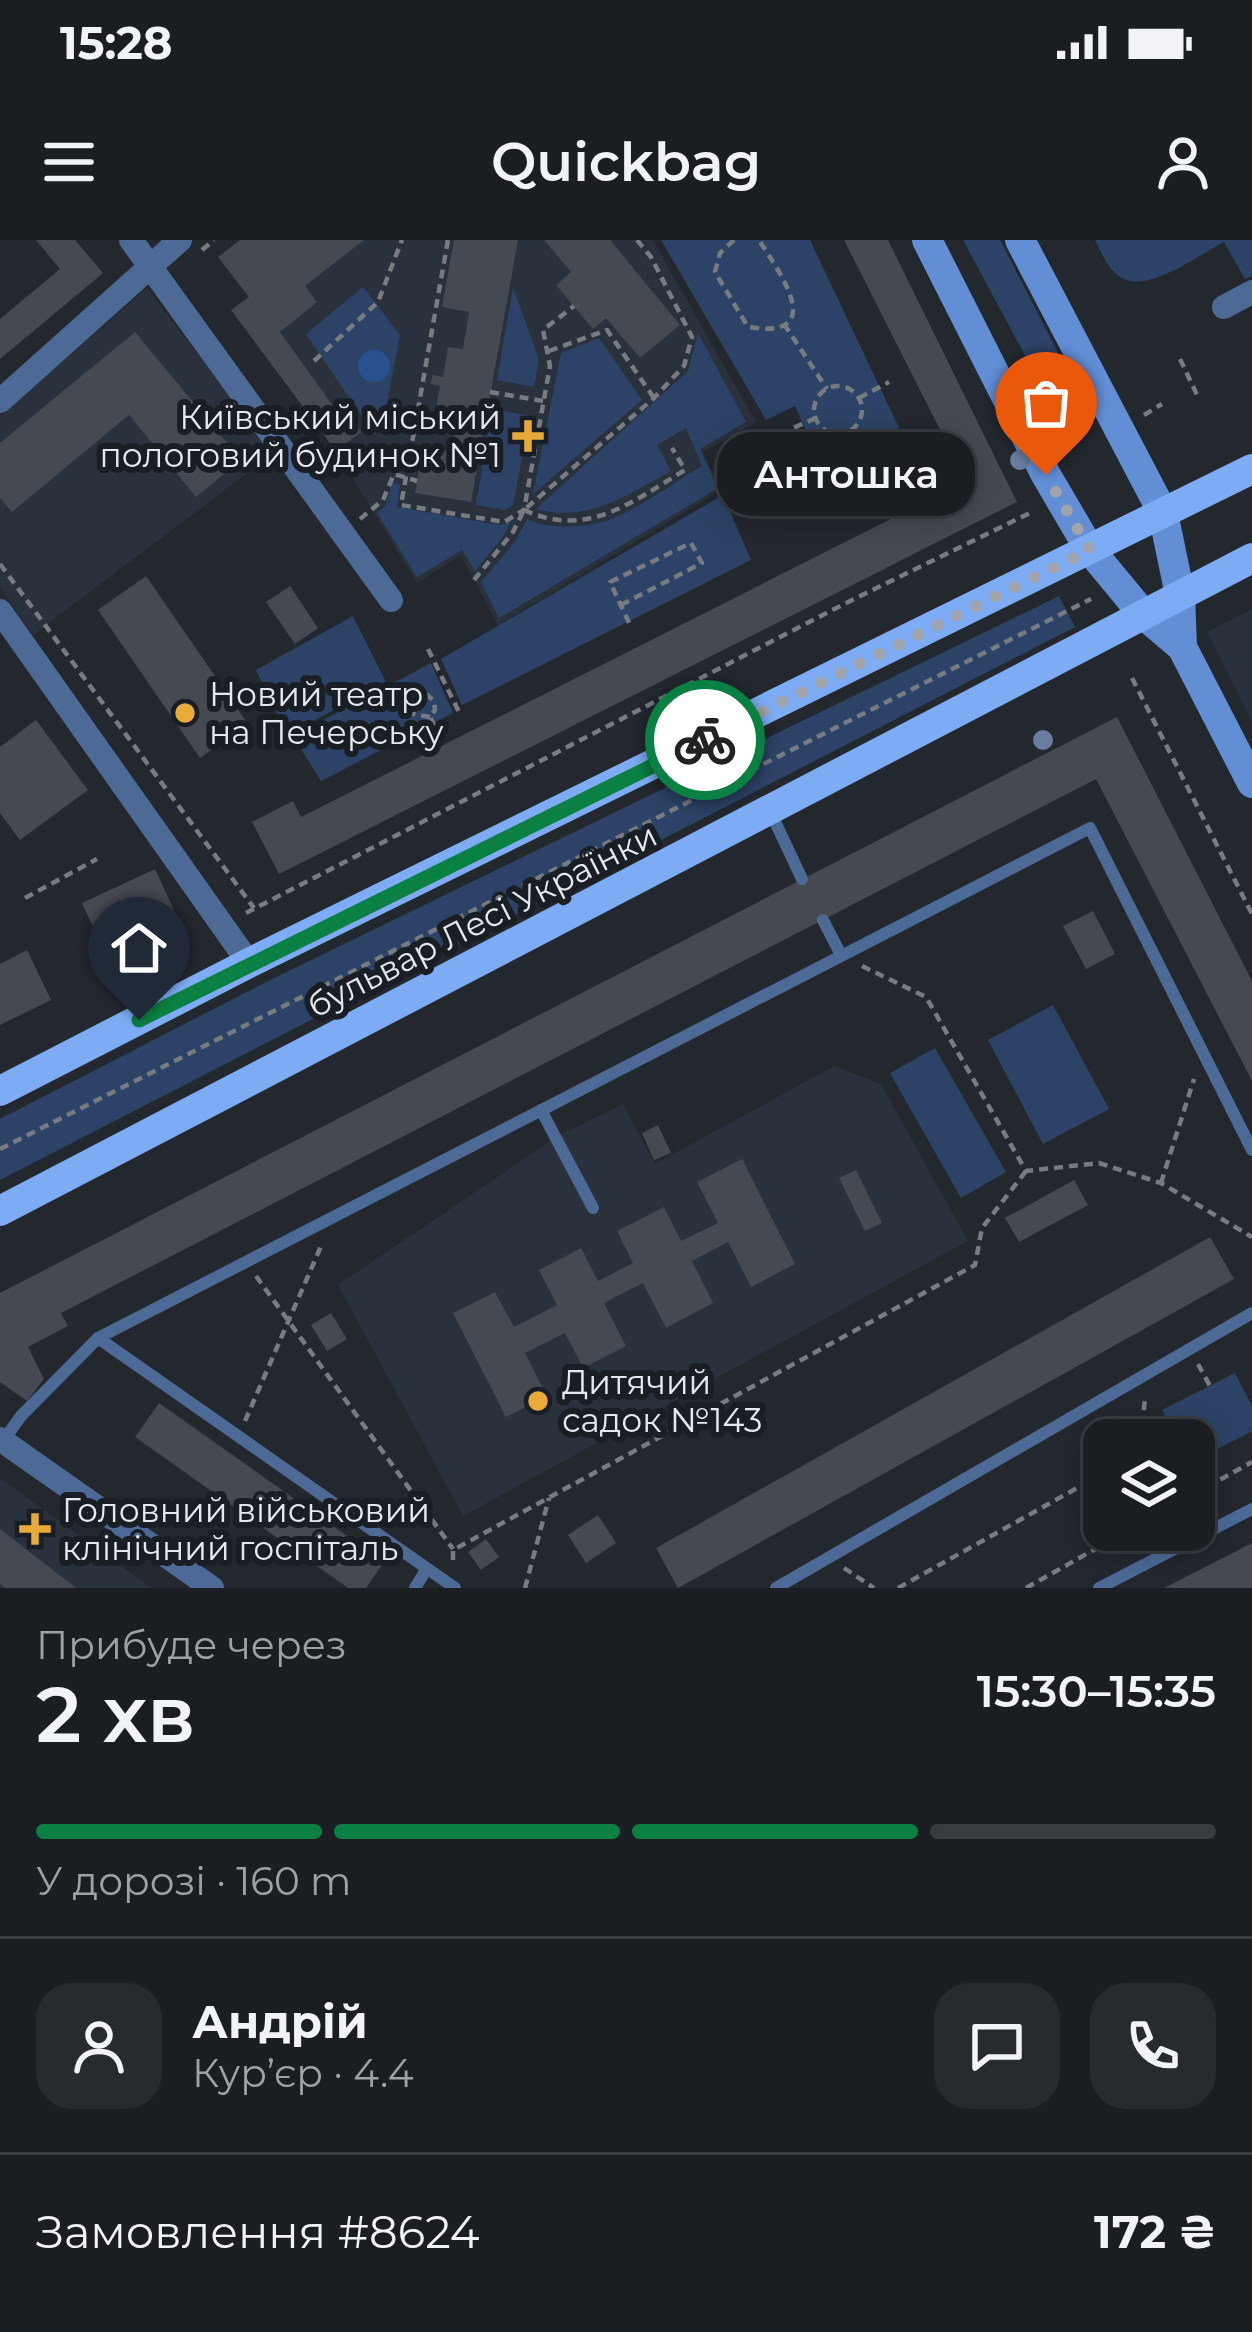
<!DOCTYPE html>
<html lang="uk">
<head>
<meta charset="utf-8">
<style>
  :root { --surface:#1a1d22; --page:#272a2f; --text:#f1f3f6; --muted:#9fa2a5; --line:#383b40; --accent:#0b8043 }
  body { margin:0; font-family:Montserrat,sans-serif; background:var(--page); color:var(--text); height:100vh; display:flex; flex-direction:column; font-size:45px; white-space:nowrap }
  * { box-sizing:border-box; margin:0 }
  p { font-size:39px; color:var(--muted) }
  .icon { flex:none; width:66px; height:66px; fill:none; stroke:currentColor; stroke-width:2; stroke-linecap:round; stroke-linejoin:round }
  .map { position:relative; height:1348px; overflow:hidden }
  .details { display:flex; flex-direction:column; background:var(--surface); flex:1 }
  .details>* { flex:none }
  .controls { position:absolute; left:1083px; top:1179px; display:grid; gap:24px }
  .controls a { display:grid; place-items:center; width:132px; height:132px; border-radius:24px; background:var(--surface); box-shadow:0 6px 30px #0003,0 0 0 3px var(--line); font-size:60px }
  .pin { position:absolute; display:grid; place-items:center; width:102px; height:102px; color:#fff; margin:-123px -51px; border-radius:50% 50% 50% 0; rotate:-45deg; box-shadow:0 0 12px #0007 }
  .pin .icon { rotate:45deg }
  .courier { position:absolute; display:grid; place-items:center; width:120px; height:120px; margin:-60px; border:9px solid #0b8043; border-radius:50%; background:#fff; color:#222; box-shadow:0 3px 15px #0007 }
  .bubble { position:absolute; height:84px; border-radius:36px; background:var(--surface); box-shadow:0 6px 30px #0003,0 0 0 3px var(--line); font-size:39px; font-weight:600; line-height:84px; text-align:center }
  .head em { font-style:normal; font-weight:600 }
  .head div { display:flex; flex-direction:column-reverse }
  .head { display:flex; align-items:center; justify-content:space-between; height:204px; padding:0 36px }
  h1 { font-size:78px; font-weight:600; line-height:90px }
  .bar { display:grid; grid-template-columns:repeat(4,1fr); gap:18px 12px; align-content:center; height:144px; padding:0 36px }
  .bar i { height:15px; border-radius:9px; background:var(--line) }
  .bar .selected { background:var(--accent) }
  .bar p { grid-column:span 4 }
  .line { display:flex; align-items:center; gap:30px; padding:0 36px; border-top:3px solid var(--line) }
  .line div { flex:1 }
  .round { display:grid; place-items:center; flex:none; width:126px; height:126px; border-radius:36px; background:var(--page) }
  .status { display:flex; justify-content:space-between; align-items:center; height:84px; padding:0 60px; background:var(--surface); direction:ltr }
  .status svg { height:33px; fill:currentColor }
  header { display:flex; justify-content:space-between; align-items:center; height:156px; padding:0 36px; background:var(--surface); font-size:54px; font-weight:600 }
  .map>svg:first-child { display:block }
</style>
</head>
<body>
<div class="status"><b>15:28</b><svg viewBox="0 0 49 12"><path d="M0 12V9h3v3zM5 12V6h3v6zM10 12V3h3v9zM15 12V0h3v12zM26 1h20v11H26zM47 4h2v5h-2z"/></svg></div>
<header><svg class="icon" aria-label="menu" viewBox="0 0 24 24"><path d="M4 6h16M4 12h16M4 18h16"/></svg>Quickbag<svg class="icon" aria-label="person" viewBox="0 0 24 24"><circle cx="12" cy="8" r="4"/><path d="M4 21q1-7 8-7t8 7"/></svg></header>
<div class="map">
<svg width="1252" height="1348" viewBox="0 0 1252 1348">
  <rect width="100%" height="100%" fill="#23272e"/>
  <g fill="#29313d">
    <polygon points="240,0 653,0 756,182 703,212 721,250 498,385 461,315 417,343 336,211 231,70 248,57 218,17"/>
    <polygon points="147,48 274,213 33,395 0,347 0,176"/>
    <polygon points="1252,369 1252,482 1207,392"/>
    <polygon points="834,826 881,844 968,1001 463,1276 338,1045 556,897 623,864 655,924"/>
    <polygon points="0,1238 141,1340 152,1348 0,1348"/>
  </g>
  <g fill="#2c4367">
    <polygon points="661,0 810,0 909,209 831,248 795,166 766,180"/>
    <polygon points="963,0 1000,0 1083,161 1057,175"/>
    <path d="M1095,0H1252V36L1245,39L1224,2C1201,14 1149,52 1124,39C1109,32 1102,14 1095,0Z"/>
    <polygon points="363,47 400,95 382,189 374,194 306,94"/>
    <polygon points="513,47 539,120 534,147 497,140"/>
    <path d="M698,93L746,182L700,209L718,248L499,378L481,342L514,303L527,279C546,290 592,288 611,279C642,267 673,243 702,226L686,188L657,205L671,231C629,254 586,284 536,269L688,131Z"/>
    <polygon points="599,98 642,160 533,254 561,113"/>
    <polygon points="492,169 530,176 513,265 504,270 476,265"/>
    <polygon points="393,243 400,244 397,267 500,285 511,281 503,297 475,331 462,310 417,337 377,273 385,266"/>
    <polygon points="723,255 751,320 462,465 441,419"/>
    <polygon points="1059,356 1075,387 0,940 0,879 266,742"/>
    <polygon points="353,376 386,442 287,495 256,430"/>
    <polygon points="431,423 453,473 321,541 293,496"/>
    <polygon points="1053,765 1109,869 1043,904 988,800"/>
    <polygon points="935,808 1006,932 961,958 890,833"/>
    <polygon points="1235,1133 1252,1166 1252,1191 1194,1221 1194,1200 1178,1200 1162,1170"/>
  </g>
  <circle fill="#295190" cx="374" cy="126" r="16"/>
  <g fill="#454951">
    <polygon points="36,0 75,0 103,33 0,119 0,79 60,29"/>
    <polygon points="240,0 364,0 305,46 317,62 280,92 336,170 342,166 361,192 336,211 231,70 249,57 218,17"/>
    <polygon points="454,0 518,0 471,262 415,253 423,206 452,211 458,173 436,169 440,146 431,144 432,135 443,137 448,107 463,109 469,72 442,67"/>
    <polygon points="544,0 610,0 680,85 640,118 606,78 593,89 556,45 571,32"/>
    <polygon points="844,0 888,0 1017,262 279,634 252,582 293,561 301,577 966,241"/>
    <polygon points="135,92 241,220 196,257 129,175 12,272 0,258 0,203"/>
    <polygon points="146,336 248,484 200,518 98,370"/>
    <polygon points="290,346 318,388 295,404 266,362"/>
    <polygon points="1117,477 1252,741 1252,841 1096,539 61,1073 68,1086 28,1107 44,1139 27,1161 0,1142 0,1053"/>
    <polygon points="36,480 88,550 20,600 0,573 0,507"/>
    <polygon points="155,629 185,694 112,728 82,663"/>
    <polygon points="1093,671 1115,714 1086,729 1063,686"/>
    <polygon points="27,710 51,760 0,785 0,724"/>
    <polygon points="658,885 671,913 654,920 642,893"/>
    <polygon points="742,919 795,1024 751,1047 728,1002 692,1021 713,1063 666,1088 643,1043 604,1063 626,1106 583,1128 565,1093 525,1113 547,1156 506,1177 453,1073 495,1052 514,1087 557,1065 539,1030 581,1008 598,1041 633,1023 617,991 664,967 681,1001 718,983 697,942"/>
    <polygon points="856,930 882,983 865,991 839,938"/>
    <polygon points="1074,940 1088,965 1019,1002 1005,978"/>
    <polygon points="1210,997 1234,1039 678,1348 656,1308"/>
    <polygon points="331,1073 347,1099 327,1111 311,1085"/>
    <polygon points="159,1163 384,1322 366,1348 348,1348 135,1197"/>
    <polygon points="598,1275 616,1303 586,1323 568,1295"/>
    <polygon points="0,1289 76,1348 5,1348 0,1344"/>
    <polygon points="486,1299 499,1317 481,1330 468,1312"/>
    <polygon points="1252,1303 1252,1348 1164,1348"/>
  </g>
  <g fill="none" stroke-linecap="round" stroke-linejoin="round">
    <g stroke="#787c82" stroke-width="4.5" stroke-dasharray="9 6" stroke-linecap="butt">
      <polyline points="448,0 401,265 504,282 524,270 550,126 543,90 574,66"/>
      <path d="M734,0L720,13L715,32L748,87C830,100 779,32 759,0"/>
      <polyline points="202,10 214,0"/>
      <polyline points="784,84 827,149"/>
      <polyline points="549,111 607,90 654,158"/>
      <polyline points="1180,119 1199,159"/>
      <polyline points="314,121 378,62 402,0"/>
      <circle cx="838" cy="170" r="24"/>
      <polyline points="490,152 543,161"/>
      <polyline points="859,158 889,142"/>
      <polyline points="1144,175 1162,164"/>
      <polyline points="816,178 791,189 816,243"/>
      <polyline points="850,192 878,247"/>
      <path d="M524,270C587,299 632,262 685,230L672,208"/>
      <polyline points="360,279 383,260 394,234 417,241"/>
      <polyline points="0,324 254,668"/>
      <polyline points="474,340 513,292 524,270 654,158 684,126 692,97 651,17 637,0"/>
      <polyline points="621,365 702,323 691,303 610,342 631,387"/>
      <polyline points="428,409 460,474"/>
      <polyline points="1132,438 1252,674"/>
      <polyline points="430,477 414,474 411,467 417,456 426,454 434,461 435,470 430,477 435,487"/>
      <polyline points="25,658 97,619"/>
      <polyline points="246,673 846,363 1032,272"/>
      <polyline points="862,726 926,757 1026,931 1099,923 1161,943 1252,997"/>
      <polyline points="0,909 1091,359"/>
      <polyline points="1161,943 1194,839"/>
      <polyline points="256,1036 453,1309"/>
      <polyline points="1198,1124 1210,1146"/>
      <polyline points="245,1181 322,1004"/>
      <polyline points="1141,1200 1145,1158"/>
      <polyline points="1194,1254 1252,1222"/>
      <polyline points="453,1320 453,1310 975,1025 982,988 1026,931"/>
      <polyline points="844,1328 874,1348"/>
      <polyline points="525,1348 549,1258"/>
      <polyline points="898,1348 1104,1233"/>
      <polyline points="1026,1348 1129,1290"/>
    </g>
    <g stroke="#4d6a96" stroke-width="12">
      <polyline points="770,571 802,639"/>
      <polyline points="823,680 841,715"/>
      <polyline points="541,870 593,968"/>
      <polyline points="98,1098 455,1348"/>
      <polyline points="3,1201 21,1176 98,1098 1090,588 1252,910"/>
      <polyline points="415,1348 426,1330"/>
      <polyline points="776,1348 1252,1073"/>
      <polyline points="1099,1348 1252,1269"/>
    </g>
    <g stroke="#4d6a96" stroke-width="24">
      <polyline points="131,0 391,360"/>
      <polyline points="1224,67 1252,52"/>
      <polyline points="0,161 180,0"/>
      <polyline points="0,371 249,723"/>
      <polyline points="0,1199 212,1348"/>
    </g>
    <g stroke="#618ed5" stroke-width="30">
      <polyline points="927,0 1046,235 1090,310 1143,374 1182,407 1252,543"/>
      <polyline points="1020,0 1163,273 1180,355 1182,407"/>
    </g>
    <g stroke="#7dacf5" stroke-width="30">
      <polyline points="0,851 249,723 1252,229"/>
      <polyline points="0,971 1252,318"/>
    </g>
  </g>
  <g fill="#687d9f">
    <circle cx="1064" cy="163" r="10"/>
    <circle cx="1020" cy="220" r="10"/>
    <circle cx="1043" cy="500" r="10"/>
  </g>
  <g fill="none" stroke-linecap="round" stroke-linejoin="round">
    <polyline stroke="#a1a4aa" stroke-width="12" stroke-dasharray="0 21.6" points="705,500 1090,310 1046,235"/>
    <polyline stroke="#0b8043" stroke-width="15" points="139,780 705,500"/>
  </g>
  <g fill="#e8ab37" stroke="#191e24" stroke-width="4.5">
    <path d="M522 178h12v12h12v12h-12v12h-12v-12h-12v-12h12z"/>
    <circle cx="185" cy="473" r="12"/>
    <circle cx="538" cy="1161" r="12"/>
    <path d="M29 1271h12v12h12v12h-12v12h-12v-12h-12v-12h12z"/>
  </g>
  <g text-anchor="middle" stroke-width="12" stroke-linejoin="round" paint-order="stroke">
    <g font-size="33" fill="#e5e8ed" stroke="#191e24" text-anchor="start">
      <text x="501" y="189" text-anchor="end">Київський міський<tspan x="501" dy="38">пологовий будинок №1</tspan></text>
      <text x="209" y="466">Новий театр<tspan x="209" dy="38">на Печерську</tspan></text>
      <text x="562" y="1154">Дитячий<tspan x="562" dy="38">садок №143</tspan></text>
      <text x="62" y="1282">Головний військовий<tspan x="62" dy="38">клінічний госпіталь</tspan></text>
    </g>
    <g font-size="33" fill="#e5e8ed" stroke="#191e24">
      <text transform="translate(482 680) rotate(-27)" y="12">бульвар Лесі Українки</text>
    </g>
  </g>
</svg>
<div class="controls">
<a><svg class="icon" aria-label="layers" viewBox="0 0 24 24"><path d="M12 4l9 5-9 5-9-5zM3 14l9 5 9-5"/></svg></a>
</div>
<div class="pin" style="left:1046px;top:235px;background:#ea580c"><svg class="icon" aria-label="bag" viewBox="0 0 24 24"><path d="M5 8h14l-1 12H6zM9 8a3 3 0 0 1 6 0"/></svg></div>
<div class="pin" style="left:139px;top:780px;background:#1f2937"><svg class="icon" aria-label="home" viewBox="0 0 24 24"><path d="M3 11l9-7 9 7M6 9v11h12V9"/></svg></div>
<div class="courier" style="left:705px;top:500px"><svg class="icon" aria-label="bike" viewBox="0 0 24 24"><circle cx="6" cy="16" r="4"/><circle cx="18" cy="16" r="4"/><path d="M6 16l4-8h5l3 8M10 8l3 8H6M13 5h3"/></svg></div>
<div class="bubble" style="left:717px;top:192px;width:258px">Антошка</div>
</div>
<section class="details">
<div class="head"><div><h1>2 хв</h1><p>Прибуде через</p></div><em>15:30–15:35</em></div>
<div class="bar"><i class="selected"></i><i class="selected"></i><i class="selected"></i><i></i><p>У дорозі · 160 m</p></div>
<div class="line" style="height:216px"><a class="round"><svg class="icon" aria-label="person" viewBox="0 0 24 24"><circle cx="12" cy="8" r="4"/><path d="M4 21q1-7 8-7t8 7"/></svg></a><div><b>Андрій</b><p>Кур’єр · 4.4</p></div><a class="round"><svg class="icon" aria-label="chat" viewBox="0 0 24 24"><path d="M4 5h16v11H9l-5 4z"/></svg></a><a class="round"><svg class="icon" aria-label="phone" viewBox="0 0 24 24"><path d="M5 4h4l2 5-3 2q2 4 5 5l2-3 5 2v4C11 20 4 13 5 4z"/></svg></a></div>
<div class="line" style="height:156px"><div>Замовлення #8624</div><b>172 ₴</b></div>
</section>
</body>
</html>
